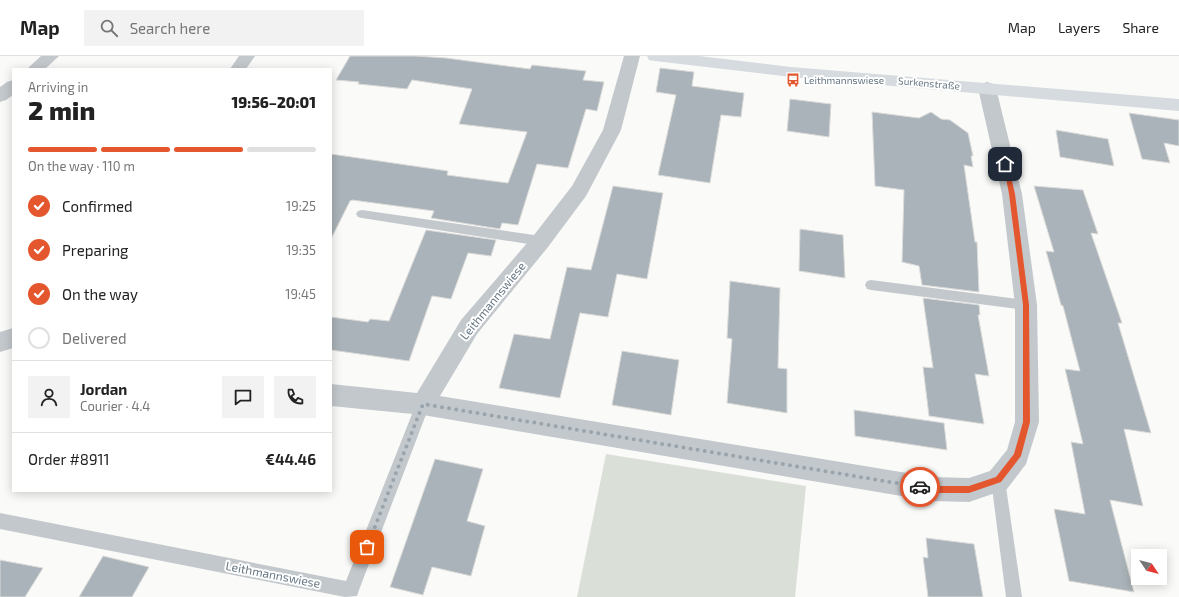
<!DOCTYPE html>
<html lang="en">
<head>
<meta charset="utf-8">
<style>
  :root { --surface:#fff; --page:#f2f2f2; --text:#222; --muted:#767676; --line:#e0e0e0; --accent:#e4572e }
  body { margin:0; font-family:"Exo 2",sans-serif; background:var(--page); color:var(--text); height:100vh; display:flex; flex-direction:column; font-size:15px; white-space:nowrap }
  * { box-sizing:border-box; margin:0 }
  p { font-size:13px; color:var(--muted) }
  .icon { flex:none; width:22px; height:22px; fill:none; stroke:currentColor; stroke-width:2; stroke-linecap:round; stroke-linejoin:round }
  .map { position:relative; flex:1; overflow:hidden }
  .sheet { position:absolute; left:12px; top:12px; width:320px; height:424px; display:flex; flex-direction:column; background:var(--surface); border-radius:0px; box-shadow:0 2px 10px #0003 }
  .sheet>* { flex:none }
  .needle { width:26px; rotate:125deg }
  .tools { position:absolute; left:1131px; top:493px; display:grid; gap:8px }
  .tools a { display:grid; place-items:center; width:36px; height:36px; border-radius:0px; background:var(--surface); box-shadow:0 2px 10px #0003; font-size:20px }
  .pin { position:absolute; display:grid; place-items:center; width:34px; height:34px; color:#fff; margin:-17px; border-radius:8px; box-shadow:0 2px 6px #0006 }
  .courier { position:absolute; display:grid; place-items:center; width:40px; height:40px; margin:-20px; border:3px solid #e4572e; border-radius:50%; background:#fff; color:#222; box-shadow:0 1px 5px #0007 }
  .headline em { font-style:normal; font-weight:800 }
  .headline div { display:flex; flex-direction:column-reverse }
  .headline { display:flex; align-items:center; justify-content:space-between; height:68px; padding:0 16px }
  h1 { font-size:26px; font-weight:800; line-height:30px }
  .bar { display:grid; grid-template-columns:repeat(4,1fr); gap:6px 4px; align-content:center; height:48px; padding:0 16px }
  .bar i { height:5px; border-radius:3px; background:var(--line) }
  .bar .current { background:var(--accent) }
  .bar p { grid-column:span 4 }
  .line { display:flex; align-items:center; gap:10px; padding:0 16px; border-top:1px solid var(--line) }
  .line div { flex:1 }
  .round { display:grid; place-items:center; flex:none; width:42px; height:42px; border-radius:0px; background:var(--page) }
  ol { padding:0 16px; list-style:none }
  li { display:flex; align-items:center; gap:12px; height:44px }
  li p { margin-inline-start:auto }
  li .icon { padding:4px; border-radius:50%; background:var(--accent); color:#fff; stroke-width:4 }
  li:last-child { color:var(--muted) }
  li i { width:22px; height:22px; border:2px solid var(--line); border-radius:50% }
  header { display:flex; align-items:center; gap:24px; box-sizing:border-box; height:56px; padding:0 20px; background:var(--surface); border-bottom:1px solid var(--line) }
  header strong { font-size:19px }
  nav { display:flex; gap:22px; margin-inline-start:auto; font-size:14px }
  .search { width:280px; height:36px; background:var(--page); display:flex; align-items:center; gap:10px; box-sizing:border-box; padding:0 14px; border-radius:0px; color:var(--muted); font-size:15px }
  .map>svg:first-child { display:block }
</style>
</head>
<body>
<header>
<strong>Map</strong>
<div class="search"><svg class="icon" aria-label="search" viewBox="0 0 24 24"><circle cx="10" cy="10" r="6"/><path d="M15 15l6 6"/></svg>Search here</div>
<nav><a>Map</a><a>Layers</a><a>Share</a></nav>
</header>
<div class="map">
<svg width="1179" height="541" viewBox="0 0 1179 541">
  <rect width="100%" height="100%" fill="#fafaf8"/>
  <polygon fill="#dadfd7" points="606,398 806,430 795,541 577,541"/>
  <g fill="#aab3b9" stroke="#dcdcda">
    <polygon points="350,0 416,0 446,2 530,13 532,9 586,15 583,24 604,26 597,55 586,53 568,112 537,108 518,169 502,167 500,173 431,162 434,155 352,144 350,145 331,183 331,98 448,115 447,119 508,127 527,76 459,68 472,33 412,24 407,33 358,28 359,26 336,24"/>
    <polygon points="660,12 694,16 692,30 744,37 741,61 721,59 710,127 658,119 676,39 656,36"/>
    <polygon points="790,43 831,48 829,81 787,75"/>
    <polygon points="872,56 919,62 931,56 941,63 950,64 968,77 973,100 971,100 973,111 964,109 975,186 977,186 979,236 922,229 919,210 902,206 904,134 875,130"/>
    <polygon points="1129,57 1179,64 1179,90 1164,87 1170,107 1142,103"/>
    <polygon points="1056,74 1108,83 1114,110 1060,101"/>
    <polygon points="613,130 663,137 647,223 617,218 608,261 580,257 560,342 499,332 514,278 550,283 567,211 591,214"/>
    <polygon points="1034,130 1083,134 1098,178 1091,177 1122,267 1118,267 1151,377 1124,373 1143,450 1110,444 1134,536 1069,525 1054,453 1085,458 1071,386 1083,388 1065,313 1080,315 1063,250 1061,249 1046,195 1054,196"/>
    <polygon points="800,173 843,179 845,222 799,215"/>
    <polygon points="426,174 496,184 491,200 468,197 451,243 432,240 409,305 331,294 331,261 368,266 370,263 389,265"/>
    <polygon points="730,225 780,232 778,312 787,313 787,357 727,347 732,283 727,282"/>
    <polygon points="923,242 979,249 980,259 978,259 989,320 975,318 984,368 929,360 923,311 933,312"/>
    <polygon points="622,295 679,304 671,359 612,349"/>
    <polygon points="854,354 944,367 947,394 855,380"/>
    <polygon points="435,403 483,413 467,465 485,470 471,520 432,511 423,539 390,531"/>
    <polygon points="926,482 974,488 983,541 928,541 923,501 928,502"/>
    <polygon points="103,500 149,511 132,541 79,541"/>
    <polygon points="0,504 43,512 25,541 0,541"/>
  </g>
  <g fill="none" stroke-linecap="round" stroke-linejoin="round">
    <g fill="#c3c8cc" fill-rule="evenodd">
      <polygon points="362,154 541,180 545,182 547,185 545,188 541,190 362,162 358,161 356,158 358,155"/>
      <polygon points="871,224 1026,244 1031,245 1032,249 1031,253 1026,254 871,234 867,233 865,229 867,225"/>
      <polygon points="423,342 428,344 430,348 359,534 357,540 345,541 0,473 0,457 346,525 416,348 418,344"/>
      <polygon points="998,417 1003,419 1005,424 1022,541 1006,541 991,424 993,419"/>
    </g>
    <g fill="#c3c8cc" fill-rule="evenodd">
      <polygon points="41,0 59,0 45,13 27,13"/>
      <polygon points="239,0 255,0 246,13 230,13"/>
      <polygon points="624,0 640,0 621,74 586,140 548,191 477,278 440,340 931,421 969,422 990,415 1007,394 1015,366 1015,249 1002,138 978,32 981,28 987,26 993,28 996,32 1022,138 1037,249 1039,366 1026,408 1007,433 969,446 931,445 423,359 331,350 331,328 417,337 461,264 534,179 572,130 603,74"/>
      <polygon points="13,24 13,39 6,44 0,46 0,31 7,26"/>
      <polygon points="13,272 13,292 0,296 0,276"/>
    </g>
    <polygon fill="#d6dbdf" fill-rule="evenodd" points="647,0 699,0 791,11 1179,43 1179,55 791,21 655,5 649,4"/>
  </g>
  <polygon fill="#e4572e" points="1003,106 1008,108 1015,138 1029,249 1030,366 1021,400 1001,426 969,437 931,437 920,435 916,431 920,428 931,430 969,430 996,421 1014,398 1023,366 1023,249 1009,138"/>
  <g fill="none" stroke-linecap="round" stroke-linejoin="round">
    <polyline stroke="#99a4ac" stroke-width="4" stroke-dasharray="0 7.2" points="367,491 423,348 920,431"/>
  </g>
  <defs>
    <g id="bus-bare" transform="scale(1.08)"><path d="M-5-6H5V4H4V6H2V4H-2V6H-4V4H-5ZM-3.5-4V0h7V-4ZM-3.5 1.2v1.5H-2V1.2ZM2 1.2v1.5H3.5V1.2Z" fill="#e4572e" stroke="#fff" stroke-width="2.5" paint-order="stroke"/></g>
  </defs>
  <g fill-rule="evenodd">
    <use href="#bus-bare" x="793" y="24"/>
  </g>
  <g text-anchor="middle" stroke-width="4" stroke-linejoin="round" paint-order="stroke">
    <g font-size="10" fill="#657683" stroke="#fff" text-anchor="start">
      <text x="804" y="28">Leithmannswiese</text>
    </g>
    <g font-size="10" fill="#657683" stroke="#fff">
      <text transform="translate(929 27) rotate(5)" y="4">Surkenstraße</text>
    </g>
    <g font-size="12" fill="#657683" stroke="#fff">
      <text transform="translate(493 245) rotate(-51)" y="4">Leithmannswiese</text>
      <text transform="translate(273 519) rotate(11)" y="4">Leithmannswiese</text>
    </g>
  </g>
</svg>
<div class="tools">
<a><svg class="needle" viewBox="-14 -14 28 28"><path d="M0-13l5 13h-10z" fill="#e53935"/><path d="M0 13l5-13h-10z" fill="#767676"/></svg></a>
</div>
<div class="pin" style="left:367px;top:491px;background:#ea580c"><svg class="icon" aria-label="bag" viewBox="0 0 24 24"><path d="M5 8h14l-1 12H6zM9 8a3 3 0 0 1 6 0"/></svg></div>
<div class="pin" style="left:1005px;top:108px;background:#1f2937"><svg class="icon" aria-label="home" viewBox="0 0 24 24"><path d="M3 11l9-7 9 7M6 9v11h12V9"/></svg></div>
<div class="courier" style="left:920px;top:431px"><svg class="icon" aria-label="car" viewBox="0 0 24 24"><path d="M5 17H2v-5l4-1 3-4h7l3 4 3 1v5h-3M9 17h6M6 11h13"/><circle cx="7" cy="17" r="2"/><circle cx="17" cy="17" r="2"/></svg></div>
<section class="sheet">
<div class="headline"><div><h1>2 min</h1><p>Arriving in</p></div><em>19:56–20:01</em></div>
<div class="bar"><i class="current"></i><i class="current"></i><i class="current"></i><i></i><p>On the way · 110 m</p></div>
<ol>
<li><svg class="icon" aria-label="check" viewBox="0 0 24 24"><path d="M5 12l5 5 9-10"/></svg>Confirmed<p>19:25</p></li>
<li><svg class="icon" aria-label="check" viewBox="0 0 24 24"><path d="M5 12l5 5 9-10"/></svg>Preparing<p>19:35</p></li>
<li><svg class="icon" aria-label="check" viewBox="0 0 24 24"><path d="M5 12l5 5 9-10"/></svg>On the way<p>19:45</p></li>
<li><i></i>Delivered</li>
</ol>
<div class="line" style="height:72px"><a class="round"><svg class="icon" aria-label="person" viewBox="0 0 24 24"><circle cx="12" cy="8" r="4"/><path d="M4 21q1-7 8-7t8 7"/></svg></a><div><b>Jordan</b><p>Courier · 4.4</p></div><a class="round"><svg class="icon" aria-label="chat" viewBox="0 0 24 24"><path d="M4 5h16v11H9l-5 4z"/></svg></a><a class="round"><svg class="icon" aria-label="phone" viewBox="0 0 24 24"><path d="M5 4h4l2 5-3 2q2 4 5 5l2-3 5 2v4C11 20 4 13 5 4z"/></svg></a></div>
<div class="line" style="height:52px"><div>Order #8911</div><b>€44.46</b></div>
</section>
</div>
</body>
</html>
